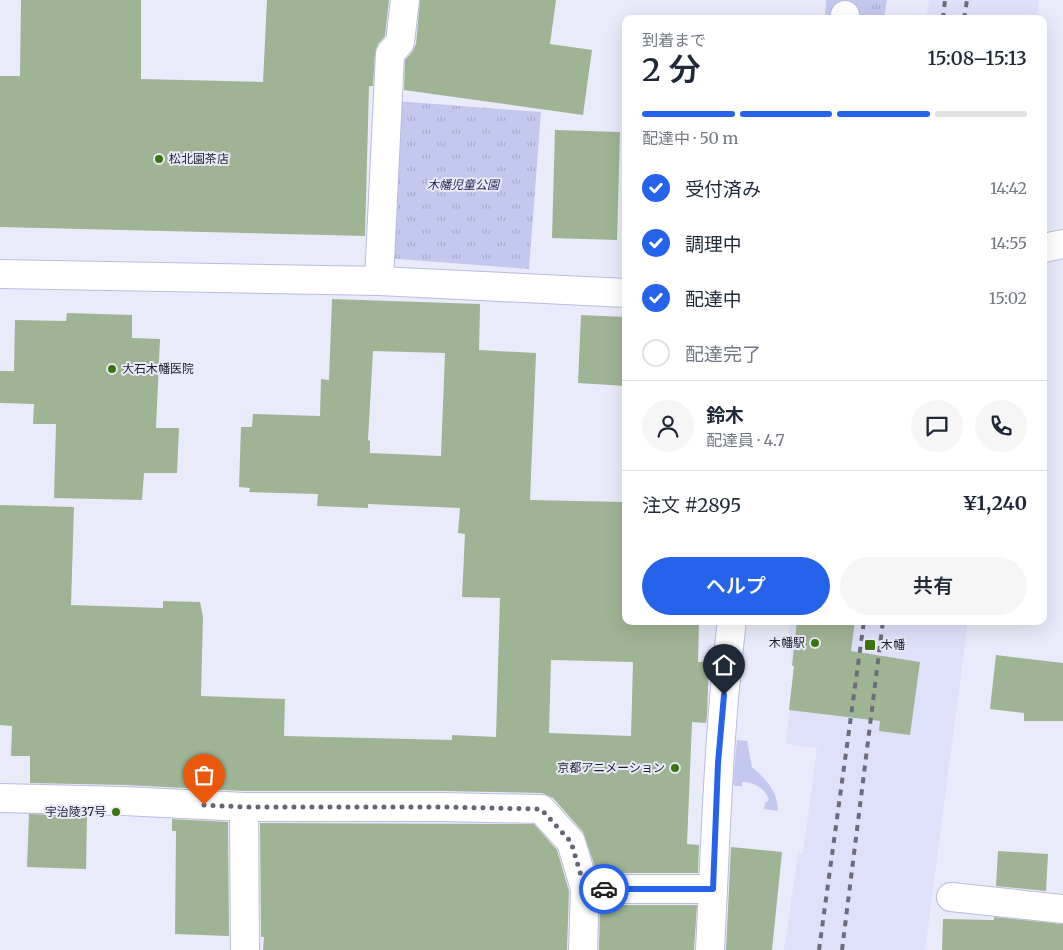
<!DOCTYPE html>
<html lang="ja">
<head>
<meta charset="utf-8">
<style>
  :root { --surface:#fff; --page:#f6f6f7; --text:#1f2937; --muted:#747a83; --line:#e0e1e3; --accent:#2563eb }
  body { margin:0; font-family:Merriweather,"Noto Sans JP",serif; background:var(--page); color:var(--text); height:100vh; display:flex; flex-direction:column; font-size:19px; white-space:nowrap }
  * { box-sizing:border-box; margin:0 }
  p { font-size:16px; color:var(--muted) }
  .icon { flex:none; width:28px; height:28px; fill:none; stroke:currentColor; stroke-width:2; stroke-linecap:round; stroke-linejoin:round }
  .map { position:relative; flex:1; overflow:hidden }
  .panel { position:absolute; left:622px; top:15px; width:425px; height:610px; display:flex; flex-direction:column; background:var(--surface); border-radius:10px; box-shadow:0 5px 20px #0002 }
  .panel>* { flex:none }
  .pin { position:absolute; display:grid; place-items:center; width:42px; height:42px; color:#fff; margin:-51px -21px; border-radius:50% 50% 50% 0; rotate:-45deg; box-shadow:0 0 5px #0007 }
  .pin .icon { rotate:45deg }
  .courier { position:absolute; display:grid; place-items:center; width:50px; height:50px; margin:-25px; border:4px solid #2563eb; border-radius:50%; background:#fff; color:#222; box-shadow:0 1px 6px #0007 }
  .summary em { font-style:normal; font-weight:600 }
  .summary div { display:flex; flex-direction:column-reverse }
  .summary { display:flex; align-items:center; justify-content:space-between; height:85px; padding:0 20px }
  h1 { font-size:32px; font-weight:600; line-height:38px }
  .bar { display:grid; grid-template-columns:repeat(4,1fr); gap:8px 5px; align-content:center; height:60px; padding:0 20px }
  .bar i { height:6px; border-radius:4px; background:var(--line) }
  .bar .active { background:var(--accent) }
  .bar p { grid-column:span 4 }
  .line { display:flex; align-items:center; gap:12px; padding:0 20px; border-top:1px solid var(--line) }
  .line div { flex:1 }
  .round { display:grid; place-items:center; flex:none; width:52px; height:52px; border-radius:26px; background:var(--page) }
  ol { padding:0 20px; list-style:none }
  li { display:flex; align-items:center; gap:15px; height:55px }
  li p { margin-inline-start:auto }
  li .icon { padding:5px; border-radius:50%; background:var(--accent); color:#fff; stroke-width:4 }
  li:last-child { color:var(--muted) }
  li i { width:28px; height:28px; border:2px solid var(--line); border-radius:50% }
  .button { display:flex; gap:10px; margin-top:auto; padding:10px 20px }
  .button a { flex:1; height:58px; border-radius:30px; background:var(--accent); color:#fff; font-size:20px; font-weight:600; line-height:58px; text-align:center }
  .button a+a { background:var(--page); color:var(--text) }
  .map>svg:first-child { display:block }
</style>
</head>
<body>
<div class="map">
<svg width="1063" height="950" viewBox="0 0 1063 950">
  <defs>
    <pattern id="park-tufts" width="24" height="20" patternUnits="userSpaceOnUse" patternTransform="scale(1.25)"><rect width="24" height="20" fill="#c5c8ee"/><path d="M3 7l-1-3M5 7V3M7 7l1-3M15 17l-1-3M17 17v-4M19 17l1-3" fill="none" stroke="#a9abcc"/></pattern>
  </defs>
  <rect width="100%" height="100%" fill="#e9ebfa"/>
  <g fill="#dfe1fb">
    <polygon points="929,0 1039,0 1037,19 926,19"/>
    <polygon points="788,621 968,621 925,950 784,950 798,854 803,853 817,748 786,744 794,666 792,666"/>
  </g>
  <path fill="#c5c8ee" d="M737,740L747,741L752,767C766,779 778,792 778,811L764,809L765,803L769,800C765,789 755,782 742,782V786H735L733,784Z"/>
  <g fill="url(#park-tufts)">
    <polygon points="826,0 887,0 884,19 825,19"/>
    <polygon points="396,101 541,112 529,269 385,258"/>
  </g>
  <g fill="#9fb495" fill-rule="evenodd">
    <polygon points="21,0 141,0 141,79 263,82 267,0 389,0 385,36 378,44 375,53 373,86 369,86 365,236 0,227 0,76 20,76"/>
    <polygon points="420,0 556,0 550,44 592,50 583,115 404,90 405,60 412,52 416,44"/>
    <polygon points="555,130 620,132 617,240 552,238"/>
    <path d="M332,299L480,304L479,350L536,353L530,500L626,502V621H699L698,662H709L707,715L706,723L692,722L687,844L699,845L698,873H597L583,832L553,798L542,793L441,791H244L125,785L30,783V756H11L12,726L0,725V505L74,507L71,605L163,608V601L200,602L203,616L201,696L285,699L284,736L452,740V735L496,737L500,598L462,597L465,534L458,533L460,508L368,504V508L317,506L318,494L249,492L250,488L239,487L241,427H252L253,414L320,416L321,379L329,380ZM373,351L445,353L441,456L370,453V441L368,440ZM551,660L633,662L631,736L549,733Z"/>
    <polygon points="67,313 132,315 132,338 160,339 156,428 179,428 177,473 144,473 142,500 54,498 56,424 33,424 34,404 0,403 0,371 14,371 15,320 66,321"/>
    <polygon points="581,315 626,317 626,386 578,383"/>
    <polygon points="797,621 855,621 851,651 920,662 910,735 879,731 880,721 789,710 794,666 792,666"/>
    <polygon points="996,655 1063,663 1063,721 1024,721 1024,713 990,709"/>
    <polygon points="29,814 87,816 86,869 27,867"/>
    <polygon points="172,819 228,822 229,936 175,934 176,831 172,831"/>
    <polygon points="260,823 534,824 557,850 569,891 567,950 263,950 264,937 261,937"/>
    <polygon points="731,847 782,852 772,950 726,950"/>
    <polygon points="998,851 1048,854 1046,891 996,886"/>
    <polygon points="600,905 697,905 694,950 599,950"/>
    <polygon points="994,917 1063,924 1063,950 942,950 943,919 994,920"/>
  </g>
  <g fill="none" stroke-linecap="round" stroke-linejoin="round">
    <g stroke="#b9bcdf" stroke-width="30">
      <g id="minor">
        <polyline points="844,19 845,15"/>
        <polyline points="0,274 379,281 626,293"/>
        <polyline points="379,281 390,54 400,42 405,0"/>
        <polyline points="0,798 124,801 244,807 441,807 541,809 571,842 585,889"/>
        <polyline points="244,807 245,950"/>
        <polyline points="951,897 1063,909"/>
        <polyline points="583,950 585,889 713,889 710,950"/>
      </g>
    </g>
    <g stroke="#b9bcdf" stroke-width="30">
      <g id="major">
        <polyline points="1044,248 1063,244"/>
        <path d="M713,889C717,800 721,710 732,621"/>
      </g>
    </g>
    <use href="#minor" stroke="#fff" stroke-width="28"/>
    <use href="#major" stroke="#fff" stroke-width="28"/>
    <g stroke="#6c6d7b" stroke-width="4" stroke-dasharray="6 6" stroke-linecap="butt">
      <polyline points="943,19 945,0"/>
      <polyline points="964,19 967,0"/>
      <polyline points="819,950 864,621"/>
      <polyline points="842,950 883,621"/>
    </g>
  </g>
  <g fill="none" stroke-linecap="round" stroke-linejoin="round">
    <polyline stroke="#646673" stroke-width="5" stroke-dasharray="0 9" points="204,805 244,807 441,807 541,809 571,842 585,889 604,889"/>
    <polyline stroke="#2563eb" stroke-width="6" points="604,889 713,889 718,763 724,695"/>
  </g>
  <g fill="#3a760d" stroke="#e9ebfa" stroke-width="2">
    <circle cx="159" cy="159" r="5"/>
    <circle cx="112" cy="369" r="5"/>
    <circle cx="815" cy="643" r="5"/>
    <rect x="864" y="639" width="12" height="12" rx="2.5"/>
    <circle cx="675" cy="768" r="5"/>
    <circle cx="116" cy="812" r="5"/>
  </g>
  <g text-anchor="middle" stroke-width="4" stroke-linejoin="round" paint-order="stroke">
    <g font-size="12" fill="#1d1e2b" stroke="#e9ebfa" text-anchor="start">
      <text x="169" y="163">松北園茶店</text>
      <text x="122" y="373">大石木幡医院</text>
      <text x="805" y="647" text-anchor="end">木幡駅</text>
      <text x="881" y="649">木幡</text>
      <text x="665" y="772" text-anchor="end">京都アニメーション</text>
      <text x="106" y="816" text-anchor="end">宇治陵37号</text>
    </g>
    <g font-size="12" font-style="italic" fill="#272557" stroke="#e9ebfa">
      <text x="463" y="189">木幡児童公園</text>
    </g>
  </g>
</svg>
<div class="pin" style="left:204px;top:805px;background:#ea580c"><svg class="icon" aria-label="bag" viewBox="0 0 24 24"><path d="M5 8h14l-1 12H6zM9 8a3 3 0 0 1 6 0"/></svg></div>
<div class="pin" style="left:724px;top:695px;background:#1f2937"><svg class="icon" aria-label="home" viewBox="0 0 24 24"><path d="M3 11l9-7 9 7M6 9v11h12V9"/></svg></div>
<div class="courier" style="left:604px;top:889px"><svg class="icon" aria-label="car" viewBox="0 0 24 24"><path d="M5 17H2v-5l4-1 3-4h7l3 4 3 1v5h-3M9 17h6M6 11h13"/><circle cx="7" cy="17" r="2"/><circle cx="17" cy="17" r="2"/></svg></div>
<section class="panel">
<div class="summary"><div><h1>2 分</h1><p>到着まで</p></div><em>15:08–15:13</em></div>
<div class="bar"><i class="active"></i><i class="active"></i><i class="active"></i><i></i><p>配達中 · 50 m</p></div>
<ol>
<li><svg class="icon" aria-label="check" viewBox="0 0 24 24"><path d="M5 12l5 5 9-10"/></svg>受付済み<p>14:42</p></li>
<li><svg class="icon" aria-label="check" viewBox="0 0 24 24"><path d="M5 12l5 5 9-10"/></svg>調理中<p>14:55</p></li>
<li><svg class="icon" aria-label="check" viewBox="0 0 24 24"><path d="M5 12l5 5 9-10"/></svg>配達中<p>15:02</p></li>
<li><i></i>配達完了</li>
</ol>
<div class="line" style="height:90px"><a class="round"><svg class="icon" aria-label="person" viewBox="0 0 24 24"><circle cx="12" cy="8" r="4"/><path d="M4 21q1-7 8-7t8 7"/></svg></a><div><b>鈴木</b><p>配達員 · 4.7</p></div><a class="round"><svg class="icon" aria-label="chat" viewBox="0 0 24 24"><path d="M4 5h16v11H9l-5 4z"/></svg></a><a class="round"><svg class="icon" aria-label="phone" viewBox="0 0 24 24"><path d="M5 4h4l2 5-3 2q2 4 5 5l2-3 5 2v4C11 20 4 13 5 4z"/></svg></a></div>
<div class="line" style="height:65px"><div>注文 #2895</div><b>¥1,240</b></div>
<div class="button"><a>ヘルプ</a><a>共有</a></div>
</section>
</div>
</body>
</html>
